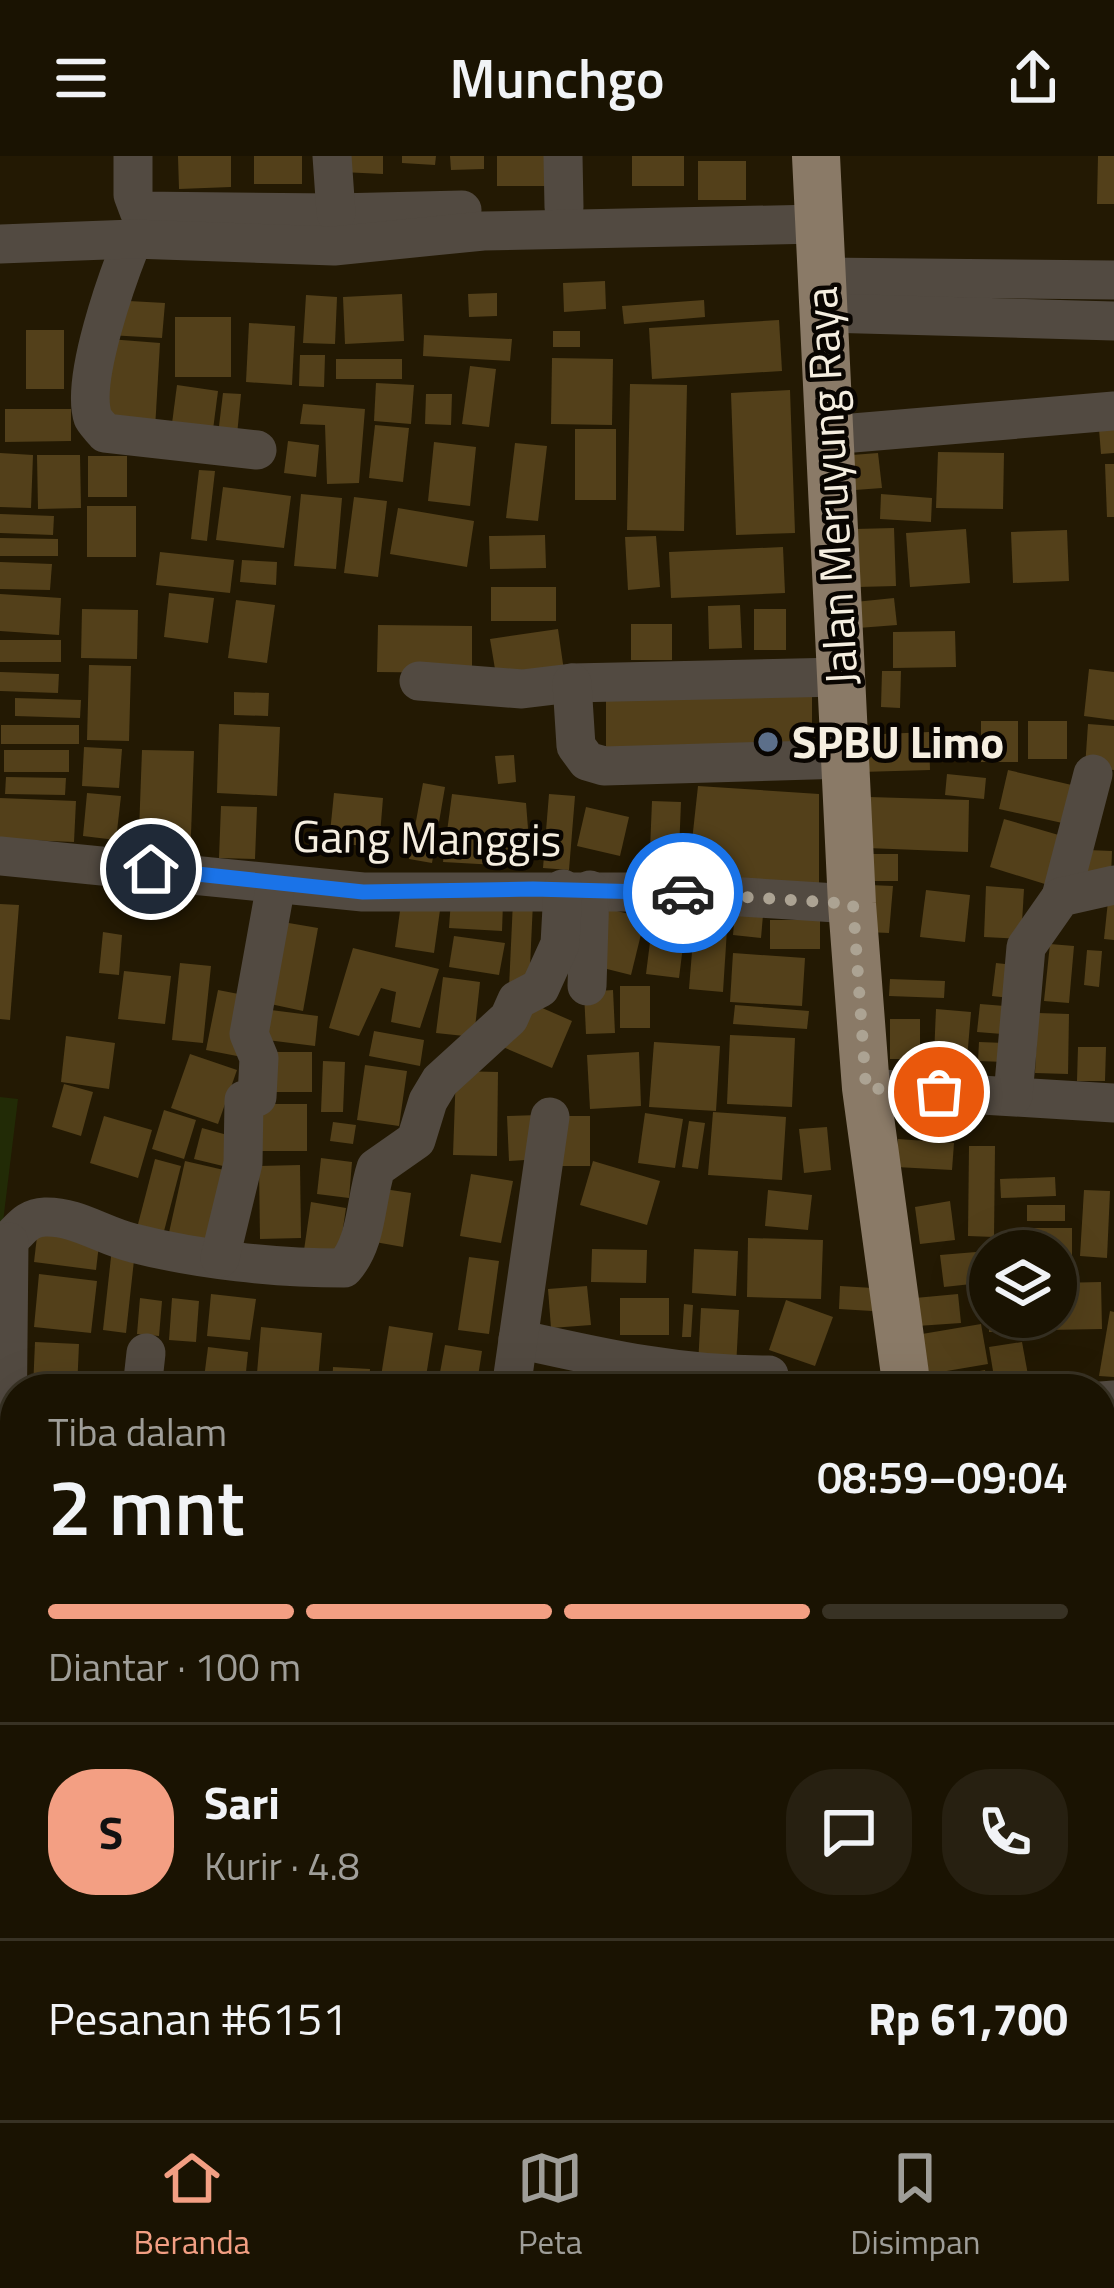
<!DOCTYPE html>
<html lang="id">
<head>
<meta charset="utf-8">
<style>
  :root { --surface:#1a1302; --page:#272011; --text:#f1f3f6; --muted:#9f9e99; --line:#383224; --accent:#f39f83 }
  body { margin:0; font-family:"Titillium Web",sans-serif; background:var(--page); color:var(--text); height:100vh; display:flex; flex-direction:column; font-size:45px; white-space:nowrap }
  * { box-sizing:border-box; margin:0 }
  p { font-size:39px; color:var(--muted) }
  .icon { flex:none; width:66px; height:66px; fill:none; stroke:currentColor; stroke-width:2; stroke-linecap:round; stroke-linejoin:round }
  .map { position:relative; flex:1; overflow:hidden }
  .drawer { position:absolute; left:0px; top:1218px; width:1116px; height:747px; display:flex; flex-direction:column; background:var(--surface); border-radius:48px 48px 0 0; box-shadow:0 12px 48px #0002,0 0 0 3px var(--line) }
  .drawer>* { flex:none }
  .controls { position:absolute; left:969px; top:1074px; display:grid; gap:24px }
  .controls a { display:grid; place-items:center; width:108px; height:108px; border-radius:50%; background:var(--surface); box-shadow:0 12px 48px #0002,0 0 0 3px var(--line); font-size:60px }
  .pin { position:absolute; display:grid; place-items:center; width:102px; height:102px; color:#fff; margin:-51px; border:6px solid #fff; border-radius:50%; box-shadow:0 3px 12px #0007 }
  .courier { position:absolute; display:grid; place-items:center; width:120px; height:120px; margin:-60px; border:9px solid #1a73e8; border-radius:50%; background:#fff; color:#222; box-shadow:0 3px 15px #0007 }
  .head em { font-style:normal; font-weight:600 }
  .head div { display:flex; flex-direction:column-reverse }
  .head { display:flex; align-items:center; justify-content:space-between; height:204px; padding:0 48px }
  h1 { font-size:78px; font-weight:600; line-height:90px }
  .bar { display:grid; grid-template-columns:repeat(4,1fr); gap:18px 12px; align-content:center; height:144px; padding:0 48px }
  .bar i { height:15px; border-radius:9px; background:var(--line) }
  .bar .on { background:var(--accent) }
  .bar p { grid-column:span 4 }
  .line { display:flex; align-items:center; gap:30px; padding:0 48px; border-top:3px solid var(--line) }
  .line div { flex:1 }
  .round { display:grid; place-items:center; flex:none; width:126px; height:126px; border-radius:48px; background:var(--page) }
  header { display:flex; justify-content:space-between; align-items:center; height:156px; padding:0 48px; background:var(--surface); font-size:54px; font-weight:600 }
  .tabs { display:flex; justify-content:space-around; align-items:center; height:168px; border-top:3px solid var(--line); background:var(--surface); font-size:33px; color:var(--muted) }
  .tabs a { display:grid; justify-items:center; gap:6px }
  .tabs .on { color:var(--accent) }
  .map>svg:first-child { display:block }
</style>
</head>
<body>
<header><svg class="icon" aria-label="menu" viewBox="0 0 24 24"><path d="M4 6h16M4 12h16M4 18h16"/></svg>Munchgo<svg class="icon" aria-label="share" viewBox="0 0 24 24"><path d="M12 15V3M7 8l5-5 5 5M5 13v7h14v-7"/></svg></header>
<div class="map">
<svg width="1114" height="1964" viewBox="0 0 1114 1964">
  <rect width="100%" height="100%" fill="#231903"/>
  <polygon fill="#222b06" points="0,941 18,943 3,1066 0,1066"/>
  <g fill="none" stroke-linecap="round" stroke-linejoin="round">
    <polyline stroke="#000607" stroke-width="10" points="0,1952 8,1964"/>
  </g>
  <g fill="#53401a">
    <polygon points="178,0 231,0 231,31 179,33"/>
    <rect x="254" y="0" width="48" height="28"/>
    <polygon points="343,0 383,0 383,18 342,16"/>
    <polygon points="402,0 436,0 435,9 402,7"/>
    <polygon points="450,0 484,0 484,13 451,14"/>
    <rect x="497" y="0" width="51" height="30"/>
    <rect x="632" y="0" width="52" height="30"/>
    <polygon points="1098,0 1114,0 1114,48 1097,48"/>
    <rect x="698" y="5" width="48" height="39"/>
    <polygon points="605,125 606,153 564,156 563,127"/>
    <polygon points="497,137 497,160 469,161 468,138"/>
    <polygon points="402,138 404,185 345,188 343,141"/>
    <polygon points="306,139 337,141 335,188 303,187"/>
    <polygon points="111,144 165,147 162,182 108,179"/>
    <polygon points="704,144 705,161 624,168 622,150"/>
    <rect x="175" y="161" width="56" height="60"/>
    <polygon points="779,164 782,215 652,223 649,172"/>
    <polygon points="249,167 295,170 292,229 246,226"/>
    <rect x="26" y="174" width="38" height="59"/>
    <rect x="553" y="175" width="27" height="16"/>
    <polygon points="424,179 512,183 510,205 423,200"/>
    <polygon points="109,183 160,187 155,273 104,269"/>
    <polygon points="300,199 325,199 324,231 299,230"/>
    <polygon points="552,202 613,203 612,269 551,268"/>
    <rect x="336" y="203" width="66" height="20"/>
    <polygon points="470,210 496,213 489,271 462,268"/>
    <polygon points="376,227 414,229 411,268 374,265"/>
    <polygon points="630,228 687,229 684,375 627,374"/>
    <polygon points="177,229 218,235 211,289 170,283"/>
    <polygon points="790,234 795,377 736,379 731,237"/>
    <polygon points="223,237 241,238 236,289 217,287"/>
    <polygon points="426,238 452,238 451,269 425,268"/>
    <polygon points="303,248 365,253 359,327 327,328 325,269 300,268"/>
    <polygon points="5,253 71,253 71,285 5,286"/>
    <polygon points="375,269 409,272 403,326 369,322"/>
    <polygon points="1114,272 1114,297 1101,298 1099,273"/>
    <rect x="575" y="273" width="41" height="71"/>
    <polygon points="288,285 319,289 316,321 284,317"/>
    <polygon points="434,286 476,291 470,350 428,345"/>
    <polygon points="515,287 547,290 538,365 506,362"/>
    <polygon points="938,296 1004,297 1003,353 936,352"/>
    <polygon points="0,297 33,299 31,352 0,351"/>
    <polygon points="878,297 882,332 855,334 852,299"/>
    <polygon points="37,299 80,299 81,352 38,353"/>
    <rect x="88" y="300" width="39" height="41"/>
    <polygon points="1105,308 1114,308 1114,361 1107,361"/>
    <polygon points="199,314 215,315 207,385 191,383"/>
    <polygon points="223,331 291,340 284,392 216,384"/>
    <polygon points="301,338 342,342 336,413 294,410"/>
    <polygon points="881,338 932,342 931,366 880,363"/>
    <polygon points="354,341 387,345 378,421 344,417"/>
    <rect x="87" y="350" width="49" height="51"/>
    <polygon points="398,352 474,365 467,411 390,398"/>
    <polygon points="0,358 54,360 53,379 0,377"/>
    <polygon points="894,372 896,430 858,431 855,373"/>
    <polygon points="966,373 970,427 910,431 906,377"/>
    <polygon points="1067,374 1069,425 1013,427 1011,376"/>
    <polygon points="545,379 546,412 490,413 489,380"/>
    <polygon points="656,380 660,431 628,434 625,381"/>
    <polygon points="0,382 58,383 58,400 0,400"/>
    <polygon points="783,391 785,437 671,442 669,396"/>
    <polygon points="160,396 234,404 230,437 156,429"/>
    <polygon points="242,404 277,406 276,429 240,426"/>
    <polygon points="0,406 52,408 50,434 0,433"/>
    <rect x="491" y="431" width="65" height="34"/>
    <polygon points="169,437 214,442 208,487 164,481"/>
    <polygon points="0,438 61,442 59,479 0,475"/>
    <polygon points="894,442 897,469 858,472 855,446"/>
    <polygon points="236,444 275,449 267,507 228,502"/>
    <polygon points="740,449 742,492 709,493 708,450"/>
    <polygon points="82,453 138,454 137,503 81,502"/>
    <rect x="754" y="453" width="32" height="41"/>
    <rect x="631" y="468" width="41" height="36"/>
    <polygon points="378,469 472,470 472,517 377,516"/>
    <polygon points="558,473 564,515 497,525 490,483"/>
    <polygon points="955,475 956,511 893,512 893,476"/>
    <rect x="0" y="484" width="61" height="22"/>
    <polygon points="89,509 131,510 129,585 87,584"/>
    <polygon points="1089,513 1114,516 1114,564 1084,560"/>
    <polygon points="882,515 901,515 900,552 881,551"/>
    <polygon points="0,516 59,518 58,537 0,535"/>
    <polygon points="812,532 812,594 606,595 606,533"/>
    <polygon points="234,536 269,537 268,560 234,559"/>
    <polygon points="15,542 81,544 80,562 15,560"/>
    <rect x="981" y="565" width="37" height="41"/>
    <rect x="1028" y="565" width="39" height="38"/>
    <polygon points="219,568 280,571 277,640 217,637"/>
    <polygon points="1088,568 1114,570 1114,614 1085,612"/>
    <rect x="1" y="569" width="78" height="19"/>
    <polygon points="929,576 930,614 861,616 859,579"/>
    <polygon points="84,591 122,593 119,632 82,630"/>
    <rect x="4" y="594" width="65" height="22"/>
    <polygon points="142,594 194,595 190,706 138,703"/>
    <polygon points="514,599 516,626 498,628 495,600"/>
    <polygon points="1008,614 1076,630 1067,668 999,653"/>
    <polygon points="947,618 986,622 984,643 945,639"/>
    <polygon points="6,621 66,622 65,639 5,638"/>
    <polygon points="423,627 445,631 432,707 409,703"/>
    <polygon points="698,630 819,638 819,745 687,731"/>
    <polygon points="87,637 121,640 116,684 83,680"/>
    <polygon points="334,637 383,642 379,691 329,687"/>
    <polygon points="452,638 526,647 531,711 443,706"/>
    <polygon points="549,638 575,640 569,714 543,712"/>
    <polygon points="869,641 969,644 968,696 867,692"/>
    <polygon points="0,642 76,645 74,686 0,683"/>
    <polygon points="652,645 681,646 678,720 649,719"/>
    <polygon points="221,650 257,651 255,703 219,702"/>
    <polygon points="586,651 629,661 620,700 577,690"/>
    <polygon points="1004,663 1062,680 1048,729 990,711"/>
    <polygon points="1088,694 1112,695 1111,720 1087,719"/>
    <rect x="869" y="698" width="29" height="27"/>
    <polygon points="870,729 893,730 889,777 866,776"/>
    <polygon points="986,730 1024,733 1021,783 984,781"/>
    <polygon points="926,734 970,739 965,786 920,781"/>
    <polygon points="402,741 441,747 434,797 395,791"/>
    <polygon points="451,744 503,747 502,775 449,772"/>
    <polygon points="513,745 533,746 529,832 509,832"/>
    <polygon points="1108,745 1114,745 1114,784 1104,783"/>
    <polygon points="0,748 19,749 10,864 0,863"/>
    <polygon points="609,753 645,762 631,819 595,810"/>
    <polygon points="735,756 763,759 761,782 733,779"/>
    <rect x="770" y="764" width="50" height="29"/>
    <polygon points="277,765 318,772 303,855 261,846"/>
    <polygon points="652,770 685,774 679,822 646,818"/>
    <polygon points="694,771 727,773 723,836 689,833"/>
    <polygon points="103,776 122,779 119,819 99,817"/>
    <polygon points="454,780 505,787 499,819 449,811"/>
    <polygon points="1050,788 1074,790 1069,847 1044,845"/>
    <polygon points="353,792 439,813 420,872 391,866 396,836 381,832 359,880 329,872"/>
    <polygon points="1087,794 1102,795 1099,831 1084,829"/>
    <polygon points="733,797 805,802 802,850 730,846"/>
    <polygon points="180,807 211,810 203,887 172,884"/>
    <polygon points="996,807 1014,809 1010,842 992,840"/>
    <polygon points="124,815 171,820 165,868 118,863"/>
    <polygon points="443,821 480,826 474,881 436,877"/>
    <polygon points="890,823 945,825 944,842 889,840"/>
    <rect x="620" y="830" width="30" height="42"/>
    <polygon points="218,834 249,840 237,900 206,894"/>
    <polygon points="613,834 615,877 586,878 584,836"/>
    <polygon points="524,844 572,865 552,912 503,891"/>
    <polygon points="980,848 1017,851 1015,879 977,876"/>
    <polygon points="735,849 809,855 807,873 733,868"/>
    <polygon points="263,853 318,860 315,890 259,883"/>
    <polygon points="936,853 971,856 967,903 934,900"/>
    <polygon points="1038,857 1069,858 1068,918 1035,917"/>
    <rect x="890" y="863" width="30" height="40"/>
    <polygon points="374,875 424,884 420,910 369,900"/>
    <polygon points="730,879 795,882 792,951 727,948"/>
    <polygon points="66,880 115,887 109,933 61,926"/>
    <polygon points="654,886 720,890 716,955 649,951"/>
    <polygon points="979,886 1005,887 1005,906 978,905"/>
    <polygon points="1078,891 1106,891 1105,925 1077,925"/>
    <rect x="263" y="896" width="49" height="40"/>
    <polygon points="639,896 641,950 590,953 587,899"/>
    <polygon points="190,898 237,914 218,968 171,952"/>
    <polygon points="323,905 345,906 343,956 321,956"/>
    <polygon points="365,909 407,915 399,970 357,964"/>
    <polygon points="456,915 498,916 497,1000 453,999"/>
    <polygon points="64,928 93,936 81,980 52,971"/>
    <rect x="252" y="948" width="55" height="47"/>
    <polygon points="164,954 196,964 184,1003 152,993"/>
    <polygon points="713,956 786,961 782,1024 708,1019"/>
    <polygon points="645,957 683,963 675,1012 638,1007"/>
    <polygon points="539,959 541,1003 509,1005 507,960"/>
    <polygon points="104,960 152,974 138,1022 90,1007"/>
    <polygon points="563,960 590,960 590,1010 562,1010"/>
    <polygon points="689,965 705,967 698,1013 682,1011"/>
    <polygon points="333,966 356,969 353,988 330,985"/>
    <polygon points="827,971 831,1014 804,1017 799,973"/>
    <polygon points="202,972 231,980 223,1010 194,1003"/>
    <polygon points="898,983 954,987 952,1014 896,1011"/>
    <polygon points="969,990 995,990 994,1081 968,1080"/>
    <polygon points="321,1002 352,1006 349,1042 317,1038"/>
    <polygon points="155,1003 181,1010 163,1079 137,1072"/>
    <polygon points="185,1005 224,1014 206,1099 166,1090"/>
    <polygon points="593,1005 660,1025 647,1069 580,1049"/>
    <polygon points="300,1009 301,1082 260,1083 259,1010"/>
    <polygon points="471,1018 513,1025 501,1087 460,1080"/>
    <polygon points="1055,1021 1056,1040 1001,1042 1000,1023"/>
    <polygon points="384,1033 411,1037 403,1091 375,1086"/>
    <polygon points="768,1034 812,1039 808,1074 765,1070"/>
    <polygon points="1084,1034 1110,1035 1107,1102 1080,1100"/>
    <polygon points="950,1045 955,1084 920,1088 915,1051"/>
    <polygon points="311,1046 346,1052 338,1106 303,1101"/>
    <rect x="1027" y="1049" width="38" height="16"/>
    <polygon points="38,1072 100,1080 96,1114 34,1106"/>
    <polygon points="1031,1072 1072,1072 1072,1122 1056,1122 1056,1095 1031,1095"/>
    <polygon points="748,1082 823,1084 821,1143 747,1141"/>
    <polygon points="996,1082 1023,1083 1023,1095 996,1095"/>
    <polygon points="112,1092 135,1095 126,1177 103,1174"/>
    <polygon points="592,1093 647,1094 646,1127 591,1126"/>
    <polygon points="694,1093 738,1095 736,1140 692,1137"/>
    <polygon points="988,1095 990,1126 944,1131 940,1099"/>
    <polygon points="469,1101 499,1105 489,1178 458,1174"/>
    <polygon points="39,1118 97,1125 91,1177 34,1171"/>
    <polygon points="1101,1126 1102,1173 1047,1174 1047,1161 1056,1161 1056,1127"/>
    <polygon points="587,1130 591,1169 551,1172 548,1133"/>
    <polygon points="840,1130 873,1132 872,1155 839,1153"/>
    <polygon points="211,1138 256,1143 250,1184 207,1180"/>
    <polygon points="958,1138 961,1167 917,1170 915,1142"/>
    <polygon points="140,1142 162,1145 159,1180 137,1178"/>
    <polygon points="172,1142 199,1145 196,1186 169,1184"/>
    <rect x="620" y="1142" width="49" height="37"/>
    <polygon points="786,1144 833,1161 815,1210 769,1194"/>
    <polygon points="684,1148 693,1149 691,1181 682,1181"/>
    <polygon points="701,1152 739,1154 736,1212 698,1210"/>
    <polygon points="1110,1155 1114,1156 1114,1221 1099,1220"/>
    <rect x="989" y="1161" width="31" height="15"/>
    <polygon points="981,1168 988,1208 929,1218 922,1178"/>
    <polygon points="389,1170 433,1177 424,1233 379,1233"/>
    <polygon points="261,1171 322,1177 318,1224 257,1217"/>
    <polygon points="35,1186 79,1188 77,1233 33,1233"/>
    <polygon points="1022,1186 1030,1230 996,1233 989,1191"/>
    <polygon points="445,1189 482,1195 476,1233 437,1233"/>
    <polygon points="208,1191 248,1196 245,1226 204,1222"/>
    <polygon points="333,1211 370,1213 369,1233 332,1233"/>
    <polygon points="985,1214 989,1233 934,1233 932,1224"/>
    <polygon points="1114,1336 1114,1391 1101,1392 1101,1337"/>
    <polygon points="1114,1410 1114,1444 1101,1445 1101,1411"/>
    <rect x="1101" y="1451" width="13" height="24"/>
    <polygon points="1107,1489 1111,1527 1101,1528 1101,1490"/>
    <polygon points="1114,1582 1114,1629 1101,1631 1101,1584"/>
    <polygon points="1114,1640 1114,1675 1101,1677 1101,1642"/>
    <polygon points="1114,1730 1114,1771 1108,1772 1105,1731"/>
    <polygon points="1114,1784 1114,1811 1107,1812 1103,1786"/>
    <polygon points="618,1950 694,1950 693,1964 617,1964"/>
    <polygon points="870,1950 977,1950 979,1964 872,1964"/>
    <polygon points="1021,1950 1085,1950 1090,1964 1026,1964"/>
  </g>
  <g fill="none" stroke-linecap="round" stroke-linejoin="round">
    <g stroke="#524a41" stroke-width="39">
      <polyline points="133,0 133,39 139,55 336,57 462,54"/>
      <polyline points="332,0 336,57"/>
      <polyline points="563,0 564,51"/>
      <path d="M133,83C118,120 80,224 93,262C94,265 103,274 105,277L257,294"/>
      <polyline points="0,88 133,83 334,90 483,75 818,68"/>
      <polyline points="821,121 1114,124"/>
      <polyline points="825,157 1114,165"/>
      <polyline points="829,279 1114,255"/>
      <polyline points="419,525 522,533 572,527 840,521"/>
      <polyline points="572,527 576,590 587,605 604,610 846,603"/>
      <polyline points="0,700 363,736 664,736 852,748"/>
      <polyline points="1061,741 1093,618"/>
      <polyline points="587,830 590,734"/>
      <polyline points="866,932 1114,947"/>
      <polyline points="1013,940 1026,791 1061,741 1114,729"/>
      <path d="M0,1089C19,1081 21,1062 45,1061C76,1060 103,1080 133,1087C199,1104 276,1112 344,1112C368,1085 365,1045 376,1012L416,984L428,945L440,925L509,862L517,844L540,832L560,788L563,733"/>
      <polyline points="220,1102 243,1007 244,944 257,941 259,902 249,878 276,728"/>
      <path d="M518,1183C603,1202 682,1220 769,1219"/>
      <polyline points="142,1233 146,1197"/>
      <polyline points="511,1233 550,961"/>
      <polyline points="1101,1245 1114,1244"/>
      <polyline points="0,1307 7,1285 9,1086"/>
      <polyline points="0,1397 15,1398"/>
      <polyline points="1101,1399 1114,1397"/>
      <polyline points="1101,1570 1114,1569"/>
      <polyline points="1101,1712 1114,1710"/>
      <polyline points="417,1964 417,1950"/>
      <polyline points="578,1964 578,1950"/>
    </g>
    <g stroke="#8a7a67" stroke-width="48">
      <polyline points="816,0 852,748 866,932 907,1233"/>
      <polyline points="1101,1923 1112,1964"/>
    </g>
  </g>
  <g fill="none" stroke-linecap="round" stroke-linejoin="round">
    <polyline stroke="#aca393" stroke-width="12" stroke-dasharray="0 21.6" points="683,737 853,748 866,932 939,936"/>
    <polyline stroke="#1a73e8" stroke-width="15" points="151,713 363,736 533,733 683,737"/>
  </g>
  <circle fill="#5c6f8a" stroke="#090501" stroke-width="4.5" cx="768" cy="586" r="12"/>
  <g text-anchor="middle" stroke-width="9" stroke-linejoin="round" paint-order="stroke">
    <g font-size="45" fill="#f5eee0" stroke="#090501">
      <text transform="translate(831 330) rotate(-93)" y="16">Jalan Meruyung Raya</text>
      <text transform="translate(427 682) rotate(1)" y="16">Gang Manggis</text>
    </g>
    <g font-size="45" font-weight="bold" fill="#f5eee0" stroke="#090501" text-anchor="start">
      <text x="792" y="602">SPBU Limo</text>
    </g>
  </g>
</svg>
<div class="controls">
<a><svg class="icon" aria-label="layers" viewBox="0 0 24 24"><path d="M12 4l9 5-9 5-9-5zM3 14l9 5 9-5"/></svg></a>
</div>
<div class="pin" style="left:939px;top:936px;background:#ea580c"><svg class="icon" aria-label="bag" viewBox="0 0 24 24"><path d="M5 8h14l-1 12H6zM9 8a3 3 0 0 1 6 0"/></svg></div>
<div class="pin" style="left:151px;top:713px;background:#1f2937"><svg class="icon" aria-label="home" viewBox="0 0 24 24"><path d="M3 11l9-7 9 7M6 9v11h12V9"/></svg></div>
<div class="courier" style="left:683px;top:737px"><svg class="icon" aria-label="car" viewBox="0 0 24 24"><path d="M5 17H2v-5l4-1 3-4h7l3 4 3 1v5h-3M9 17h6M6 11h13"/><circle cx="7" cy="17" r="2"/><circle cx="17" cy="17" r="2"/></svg></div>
<section class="drawer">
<div class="head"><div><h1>2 mnt</h1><p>Tiba dalam</p></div><em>08:59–09:04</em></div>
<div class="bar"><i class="on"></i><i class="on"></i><i class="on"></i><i></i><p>Diantar · 100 m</p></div>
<div class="line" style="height:216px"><b class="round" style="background:var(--accent);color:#111">S</b><div><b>Sari</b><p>Kurir · 4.8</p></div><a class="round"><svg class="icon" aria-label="chat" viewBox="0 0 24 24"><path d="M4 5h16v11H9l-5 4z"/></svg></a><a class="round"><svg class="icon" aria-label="phone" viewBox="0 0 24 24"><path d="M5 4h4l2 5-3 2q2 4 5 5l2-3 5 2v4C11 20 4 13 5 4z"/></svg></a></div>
<div class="line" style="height:156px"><div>Pesanan #6151</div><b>Rp 61,700</b></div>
</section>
</div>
<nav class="tabs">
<a class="on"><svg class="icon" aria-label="home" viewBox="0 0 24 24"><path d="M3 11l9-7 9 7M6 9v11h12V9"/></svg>Beranda</a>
<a><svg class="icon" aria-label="map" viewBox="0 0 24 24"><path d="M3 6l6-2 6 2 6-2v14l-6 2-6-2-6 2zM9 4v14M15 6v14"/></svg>Peta</a>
<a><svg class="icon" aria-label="saved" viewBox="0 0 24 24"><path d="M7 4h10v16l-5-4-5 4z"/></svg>Disimpan</a>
</nav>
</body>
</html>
